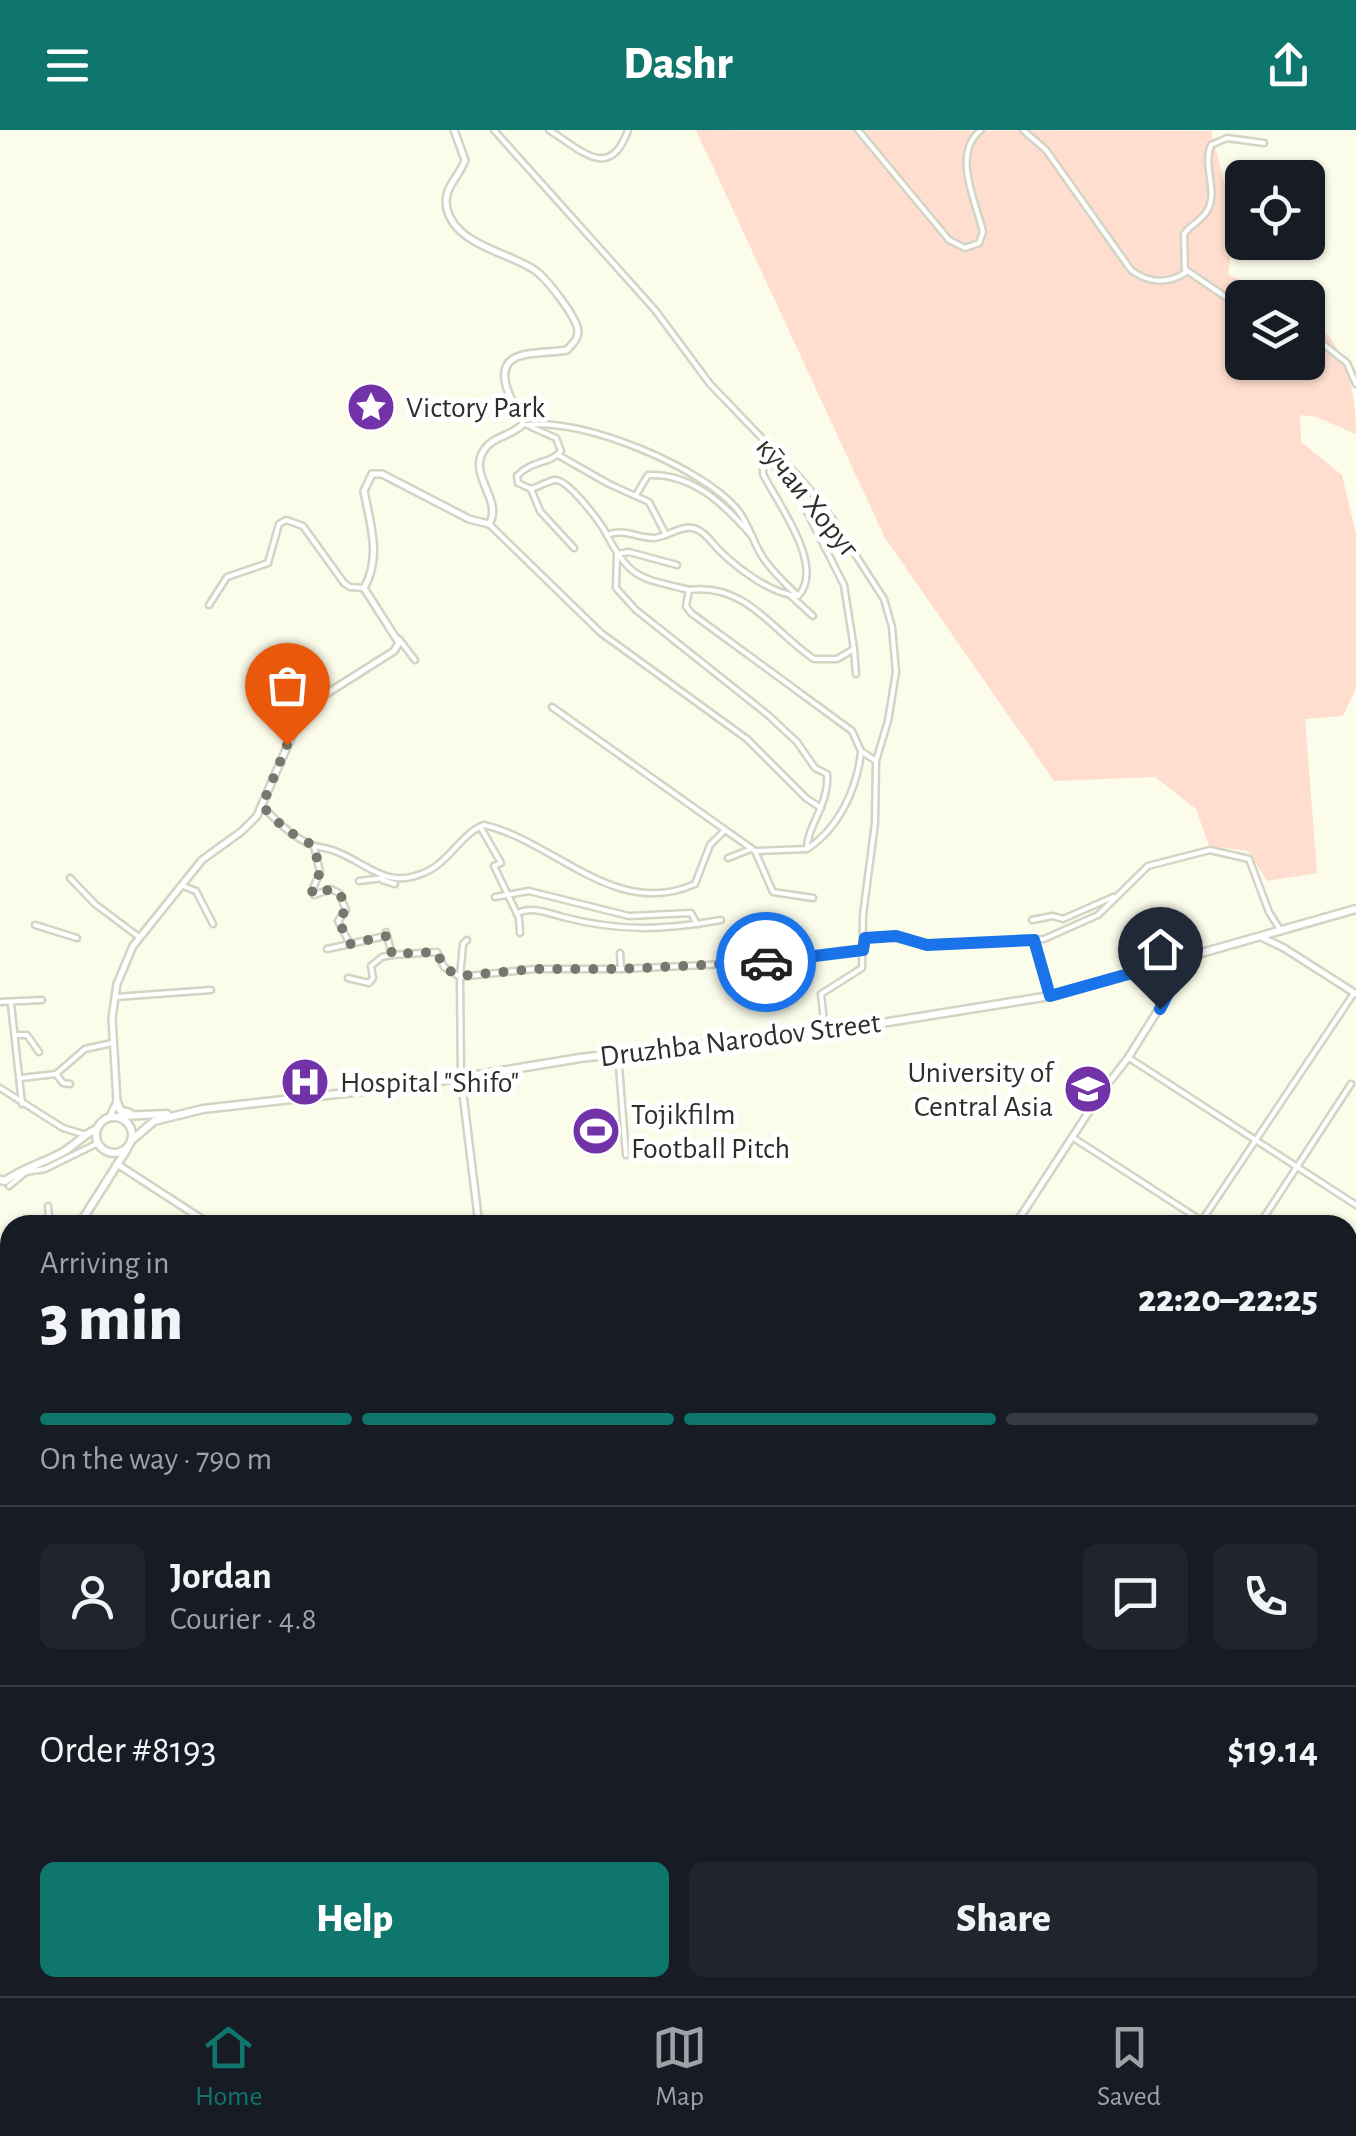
<!DOCTYPE html>
<html lang="en">
<head>
<meta charset="utf-8">
<style>
  :root { --surface:#171b24; --page:#20242c; --text:#f1f3f6; --muted:#9ea1a6; --line:#363941; --accent:#0f766e }
  body { margin:0; font-family:"Alegreya Sans",sans-serif; background:var(--page); color:var(--text); height:100vh; display:flex; flex-direction:column; font-size:38px; white-space:nowrap }
  * { box-sizing:border-box; margin:0 }
  p { font-size:32px; color:var(--muted) }
  .icon { flex:none; width:55px; height:55px; fill:none; stroke:currentColor; stroke-width:2; stroke-linecap:round; stroke-linejoin:round }
  .map { position:relative; flex:1; overflow:hidden }
  .drawer { position:absolute; left:0px; top:1085px; width:1358px; height:782px; display:flex; flex-direction:column; background:var(--surface); border-radius:30px 30px 0 0; box-shadow:0 2px 8px #0004 }
  .drawer>* { flex:none }
  .buttons { position:absolute; left:1225px; top:30px; display:grid; gap:20px }
  .buttons a { display:grid; place-items:center; width:100px; height:100px; border-radius:15px; background:var(--surface); box-shadow:0 2px 8px #0004; font-size:50px }
  .pin { position:absolute; display:grid; place-items:center; width:85px; height:85px; color:#fff; margin:-102px -42px; border-radius:50% 50% 50% 0; rotate:-45deg; box-shadow:0 0 10px #0007 }
  .pin .icon { rotate:45deg }
  .courier { position:absolute; display:grid; place-items:center; width:100px; height:100px; margin:-50px; border:8px solid #1a73e8; border-radius:50%; background:#fff; color:#222; box-shadow:0 2px 12px #0007 }
  .head em { font-style:normal; font-weight:800 }
  .head div { display:flex; flex-direction:column-reverse }
  .head { display:flex; align-items:center; justify-content:space-between; height:170px; padding:0 40px }
  h1 { font-size:65px; font-weight:800; line-height:75px }
  .bar { display:grid; grid-template-columns:repeat(4,1fr); gap:15px 10px; align-content:center; height:120px; padding:0 40px }
  .bar i { height:12px; border-radius:8px; background:var(--line) }
  .bar .on { background:var(--accent) }
  .bar p { grid-column:span 4 }
  .line { display:flex; align-items:center; gap:25px; padding:0 40px; border-top:2px solid var(--line) }
  .line div { flex:1 }
  .round { display:grid; place-items:center; flex:none; width:105px; height:105px; border-radius:15px; background:var(--page) }
  .cta { display:flex; gap:20px; margin-top:auto; padding:20px 40px }
  .cta a { flex:1; height:115px; border-radius:15px; background:var(--accent); color:#fff; font-size:40px; font-weight:800; line-height:115px; text-align:center }
  .cta a+a { background:var(--page); color:var(--text) }
  header { display:flex; justify-content:space-between; align-items:center; height:130px; padding:0 40px; background:var(--accent); color:#fff; font-size:45px; font-weight:800 }
  .dock { display:flex; justify-content:space-around; align-items:center; height:140px; border-top:2px solid var(--line); background:var(--surface); font-size:28px; color:var(--muted) }
  .dock a { display:grid; justify-items:center; gap:5px }
  .dock .on { color:var(--accent) }
  .map>svg:first-child { display:block }
</style>
</head>
<body>
<header><svg class="icon" aria-label="menu" viewBox="0 0 24 24"><path d="M4 6h16M4 12h16M4 18h16"/></svg>Dashr<svg class="icon" aria-label="share" viewBox="0 0 24 24"><path d="M12 15V3M7 8l5-5 5 5M5 13v7h14v-7"/></svg></header>
<div class="map">
<svg width="1356" height="1866" viewBox="0 0 1356 1866">
  <rect width="100%" height="100%" fill="#fbfcea"/>
  <path fill="#ffded0" d="M696,0L1211,1L1235,94L1228,144L1269,167L1242,168V232H1308V189C1347,211 1356,263 1356,304L1316,287L1300,285L1301,312L1342,345L1356,404V558L1343,586L1305,589L1317,743L1267,751L1248,721L1209,716L1196,679L1155,647L1054,651L885,408Z"/>
  <g fill="none" stroke-linecap="round" stroke-linejoin="round">
    <g stroke="#d3d4c3" stroke-width="9">
      <g id="minor">
        <polyline points="494,0 655,180 710,254 802,350 829,384 884,469 892,497 896,542 888,591 876,631 875,693 863,785 862,838 821,864 825,900"/>
        <path d="M549,0C581,20 610,52 628,0"/>
        <path d="M858,0L949,110L965,118L979,113L983,102C976,71 951,24 981,0"/>
        <path d="M1023,0L1046,20L1131,140C1148,153 1167,154 1185,143L1184,104C1190,95 1201,91 1207,81C1219,62 1202,36 1211,15L1227,8L1264,13"/>
        <polyline points="1186,140 1242,178"/>
        <polyline points="1308,202 1347,233 1356,254"/>
        <path d="M527,295C582,287 701,337 737,379C749,394 752,410 762,426C771,441 786,454 798,466"/>
        <path d="M531,297L556,308L561,321C551,334 531,330 517,346L518,353L531,359C538,357 548,351 555,350C568,349 601,393 607,405"/>
        <polyline points="558,325 609,354 649,372 666,405"/>
        <polyline points="531,359 540,381 574,418"/>
        <path d="M636,365L648,345C693,343 725,375 752,406"/>
        <polyline points="489,394 601,503 747,609 806,668 821,678"/>
        <path d="M689,460C642,448 630,450 607,405C623,398 637,408 654,408C667,407 679,396 692,398C705,400 713,415 722,423C741,441 772,464 798,466C826,437 778,374 763,344V337L770,329L806,380L844,455L854,519"/>
        <polyline points="791,466 813,486"/>
        <polyline points="209,475 227,447 268,433 279,394 286,390 303,396 344,453 350,457 364,458"/>
        <polyline points="399,509 415,530"/>
        <path d="M856,544L854,519L837,529H814C772,501 747,453 689,460L686,476L691,483L852,601L861,621L876,631"/>
        <path d="M552,577L755,721L807,719C806,698 830,673 827,644L815,638L797,612L768,585L636,480L616,458L617,424L629,422L677,435"/>
        <path d="M263,677C278,692 292,707 312,715C320,718 328,718 335,721C371,735 388,762 430,740C451,729 462,703 484,695C555,711 615,790 695,754L710,715L723,702"/>
        <polyline points="481,698 501,733 494,736 519,788 520,803"/>
        <polyline points="314,716 320,742 312,761 314,765 331,759 339,763 346,780 338,791 350,814 385,806"/>
        <path d="M807,719C839,698 857,659 861,622"/>
        <polyline points="755,721 773,762 813,768"/>
        <polyline points="728,728 751,719"/>
        <polyline points="70,748 95,774 139,807"/>
        <polyline points="382,750 395,754"/>
        <polyline points="359,751 383,748"/>
        <polyline points="183,756 196,761 213,794"/>
        <polyline points="495,767 529,761 629,786 691,783 697,794"/>
        <path d="M517,783C533,776 547,783 563,787C620,802 664,800 721,790"/>
        <polyline points="1032,790 1053,786 1063,789 1113,767"/>
        <polyline points="35,795 77,808"/>
        <polyline points="386,802 392,825 437,822 444,837 460,847 534,839 621,839 789,831 863,820"/>
        <polyline points="865,808 896,806 927,815 1044,809 1098,785 1148,736 1210,720 1249,729 1269,782 1279,798"/>
        <polyline points="1034,810 1050,866"/>
        <polyline points="327,819 350,814"/>
        <polyline points="620,823 621,839"/>
        <polyline points="348,848 369,853 373,848 371,836 382,827 392,825"/>
        <polyline points="116,867 211,860"/>
        <polyline points="0,872 42,870"/>
        <polyline points="11,874 22,974"/>
        <polyline points="15,905 27,905 39,922"/>
        <polyline points="618,924 626,1025"/>
        <polyline points="1129,928 1356,1075"/>
        <polyline points="56,944 63,953 70,954"/>
        <polyline points="21,948 56,944 85,919 112,913"/>
        <polyline points="461,948 460,847 463,814 467,810"/>
        <polyline points="0,958 63,998 83,1004"/>
        <polyline points="1072,1007 1208,1095"/>
        <polyline points="9,1056 26,1042 45,1039 96,1014"/>
        <polyline points="1018,1089 1027,1095"/>
        <polyline points="44,1095 49,1086 48,1076"/>
        <polyline points="1199,1095 1354,863"/>
        <polyline points="1259,1095 1351,954"/>
        <polyline points="0,1160 10,1166"/>
        <polyline points="1348,1299 1356,1305"/>
        <polyline points="1348,1536 1356,1541"/>
        <polyline points="0,1539 10,1545"/>
        <polyline points="0,1676 10,1682"/>
        <polyline points="0,1778 10,1764"/>
        <polyline points="1348,1819 1356,1803"/>
        <polyline points="1348,1856 1356,1859"/>
        <polyline points="371,1858 372,1866"/>
        <polyline points="837,1858 838,1866"/>
        <polyline points="1279,1858 1294,1866"/>
        <polyline points="1322,1866 1327,1858"/>
      </g>
    </g>
    <g stroke="#d3d4c3" stroke-width="10">
      <g id="tertiary">
        <polyline points="1261,807 1284,818 1356,864"/>
        <polyline points="1173,831 1174,853"/>
        <polyline points="461,948 479,1095"/>
        <path d="M110,986L117,972L112,888L117,854L133,816L202,730L242,701L257,686L297,594L315,571L394,521L399,513L364,458C382,427 370,394 364,361L372,344H382L469,389L489,394C504,371 467,345 484,320C493,306 512,306 523,294C519,280 509,269 506,255C496,216 543,225 567,220C572,214 578,210 578,201C577,187 545,146 533,139C507,122 456,115 447,79C442,58 459,48 465,30L454,0"/>
        <polyline points="117,1034 211,1095"/>
        <polyline points="1015,1095 1103,960 1128,928 1192,826"/>
        <polyline points="0,1396 10,1403"/>
        <polyline points="0,1599 10,1584"/>
        <polyline points="234,1858 235,1866"/>
        <polyline points="581,1858 582,1866"/>
      </g>
    </g>
    <g stroke="#d3d4c3" stroke-width="11">
      <g id="secondary">
        <polyline points="1158,836 1174,852"/>
        <polyline points="117,972 120,980 130,983"/>
        <polyline points="120,986 167,984"/>
        <circle cx="114" cy="1005" r="18"/>
        <polyline points="132,1010 154,991 203,979 416,955 580,928 851,898 1050,866 1356,779"/>
        <path d="M0,1050L5,1051C23,1038 44,1033 63,1022C76,1015 83,1004 97,999"/>
        <polyline points="79,1095 127,1019"/>
        <polyline points="0,1219 10,1204"/>
      </g>
    </g>
    <g stroke="#467644" stroke-width="12">
      <g id="trunk">
        <polyline points="1348,1197 1356,1184"/>
        <polyline points="0,1853 10,1854"/>
        <polyline points="27,1858 28,1866"/>
        <polyline points="50,1866 117,1858"/>
        <polyline points="919,1866 924,1858"/>
        <polyline points="927,1866 932,1858"/>
      </g>
    </g>
    <use href="#minor" stroke="#fff" stroke-width="4"/>
    <use href="#tertiary" stroke="#fff" stroke-width="5"/>
    <use href="#secondary" stroke="#fff" stroke-width="6"/>
    <use href="#trunk" stroke="#76b076" stroke-width="8"/>
  </g>
  <g fill="none" stroke-linecap="round" stroke-linejoin="round">
    <polyline stroke="#76776d" stroke-width="10" stroke-dasharray="0 18" points="287,615 262,676 286,700 314,716 320,742 312,761 314,765 331,759 340,763 346,780 338,790 350,814 387,806 392,824 437,822 444,838 460,846 534,839 620,839 766,832"/>
    <polyline stroke="#1a73e8" stroke-width="12" points="766,832 863,820 865,808 896,806 927,815 1034,810 1050,866 1157,836 1174,852 1160,879"/>
  </g>
  <defs>
    <g id="sight-disc" transform="scale(2.5)"><circle r="9.5" fill="#7333a8" stroke="#fff"/><path d="M0-6L1.8-2.2L6-1.7L2.9 1.2L3.7 5.4L0 3.3L-3.7 5.4L-2.9 1.2L-6-1.7L-1.8-2.2Z" fill="#fff"/></g>
    <g id="hospital-disc" transform="scale(2.5)"><circle r="9.5" fill="#7333a8" stroke="#fff"/><path d="M-5-5h3v3.5h4V-5h3V5h-3V1.5h-4V5h-3Z" fill="#fff"/></g>
    <g id="university-disc" transform="scale(2.5)"><circle r="9.5" fill="#7333a8" stroke="#fff"/><path d="M0-5L7-2L0 1L-7-2ZM-4 1L0 2.5L4 1V4Q0 6-4 4Z" fill="#fff"/></g>
    <g id="stadium-disc" transform="scale(2.5)"><circle r="9.5" fill="#7333a8" stroke="#fff"/><path d="M0-5a6.5 5 0 1 0 0 10a6.5 5 0 1 0 0-10ZM-3.5-1.8h7v3.6h-7Z" fill="#fff"/></g>
  </defs>
  <g fill-rule="evenodd">
    <use href="#sight-disc" x="371" y="277"/>
    <use href="#hospital-disc" x="305" y="952"/>
    <use href="#university-disc" x="1088" y="959"/>
    <use href="#stadium-disc" x="596" y="1001"/>
  </g>
  <g text-anchor="middle" stroke-width="10" stroke-linejoin="round" paint-order="stroke">
    <g font-size="30" fill="#2f2f29" stroke="#fff" text-anchor="start">
      <text x="406" y="287">Victory Park</text>
      <text x="1053" y="952" text-anchor="end">University of<tspan x="1053" dy="34">Central Asia</tspan></text>
      <text x="340" y="962">Hospital "Shifo"</text>
      <text x="631" y="994">Tojikfilm<tspan x="631" dy="34">Football Pitch</tspan></text>
    </g>
    <g font-size="30" fill="#2f2f29" stroke="#fff">
      <text transform="translate(808 367) rotate(51)" y="10">кӯчаи Хоруг</text>
      <text transform="translate(740 909) rotate(-7)" y="10">Druzhba Narodov Street</text>
    </g>
  </g>
</svg>
<div class="buttons">
<a><svg class="icon" aria-label="locate" viewBox="0 0 24 24"><circle cx="12" cy="12" r="6"/><path d="M12 2v4M12 18v4M2 12h4M18 12h4"/></svg></a>
<a><svg class="icon" aria-label="layers" viewBox="0 0 24 24"><path d="M12 4l9 5-9 5-9-5zM3 14l9 5 9-5"/></svg></a>
</div>
<div class="pin" style="left:287px;top:615px;background:#ea580c"><svg class="icon" aria-label="bag" viewBox="0 0 24 24"><path d="M5 8h14l-1 12H6zM9 8a3 3 0 0 1 6 0"/></svg></div>
<div class="pin" style="left:1160px;top:879px;background:#1f2937"><svg class="icon" aria-label="home" viewBox="0 0 24 24"><path d="M3 11l9-7 9 7M6 9v11h12V9"/></svg></div>
<div class="courier" style="left:766px;top:832px"><svg class="icon" aria-label="car" viewBox="0 0 24 24"><path d="M5 17H2v-5l4-1 3-4h7l3 4 3 1v5h-3M9 17h6M6 11h13"/><circle cx="7" cy="17" r="2"/><circle cx="17" cy="17" r="2"/></svg></div>
<section class="drawer">
<div class="head"><div><h1>3 min</h1><p>Arriving in</p></div><em>22:20–22:25</em></div>
<div class="bar"><i class="on"></i><i class="on"></i><i class="on"></i><i></i><p>On the way · 790 m</p></div>
<div class="line" style="height:180px"><a class="round"><svg class="icon" aria-label="person" viewBox="0 0 24 24"><circle cx="12" cy="8" r="4"/><path d="M4 21q1-7 8-7t8 7"/></svg></a><div><b>Jordan</b><p>Courier · 4.8</p></div><a class="round"><svg class="icon" aria-label="chat" viewBox="0 0 24 24"><path d="M4 5h16v11H9l-5 4z"/></svg></a><a class="round"><svg class="icon" aria-label="phone" viewBox="0 0 24 24"><path d="M5 4h4l2 5-3 2q2 4 5 5l2-3 5 2v4C11 20 4 13 5 4z"/></svg></a></div>
<div class="line" style="height:130px"><div>Order #8193</div><b>$19.14</b></div>
<div class="cta"><a>Help</a><a>Share</a></div>
</section>
</div>
<nav class="dock">
<a class="on"><svg class="icon" aria-label="home" viewBox="0 0 24 24"><path d="M3 11l9-7 9 7M6 9v11h12V9"/></svg>Home</a>
<a><svg class="icon" aria-label="map" viewBox="0 0 24 24"><path d="M3 6l6-2 6 2 6-2v14l-6 2-6-2-6 2zM9 4v14M15 6v14"/></svg>Map</a>
<a><svg class="icon" aria-label="saved" viewBox="0 0 24 24"><path d="M7 4h10v16l-5-4-5 4z"/></svg>Saved</a>
</nav>
</body>
</html>
